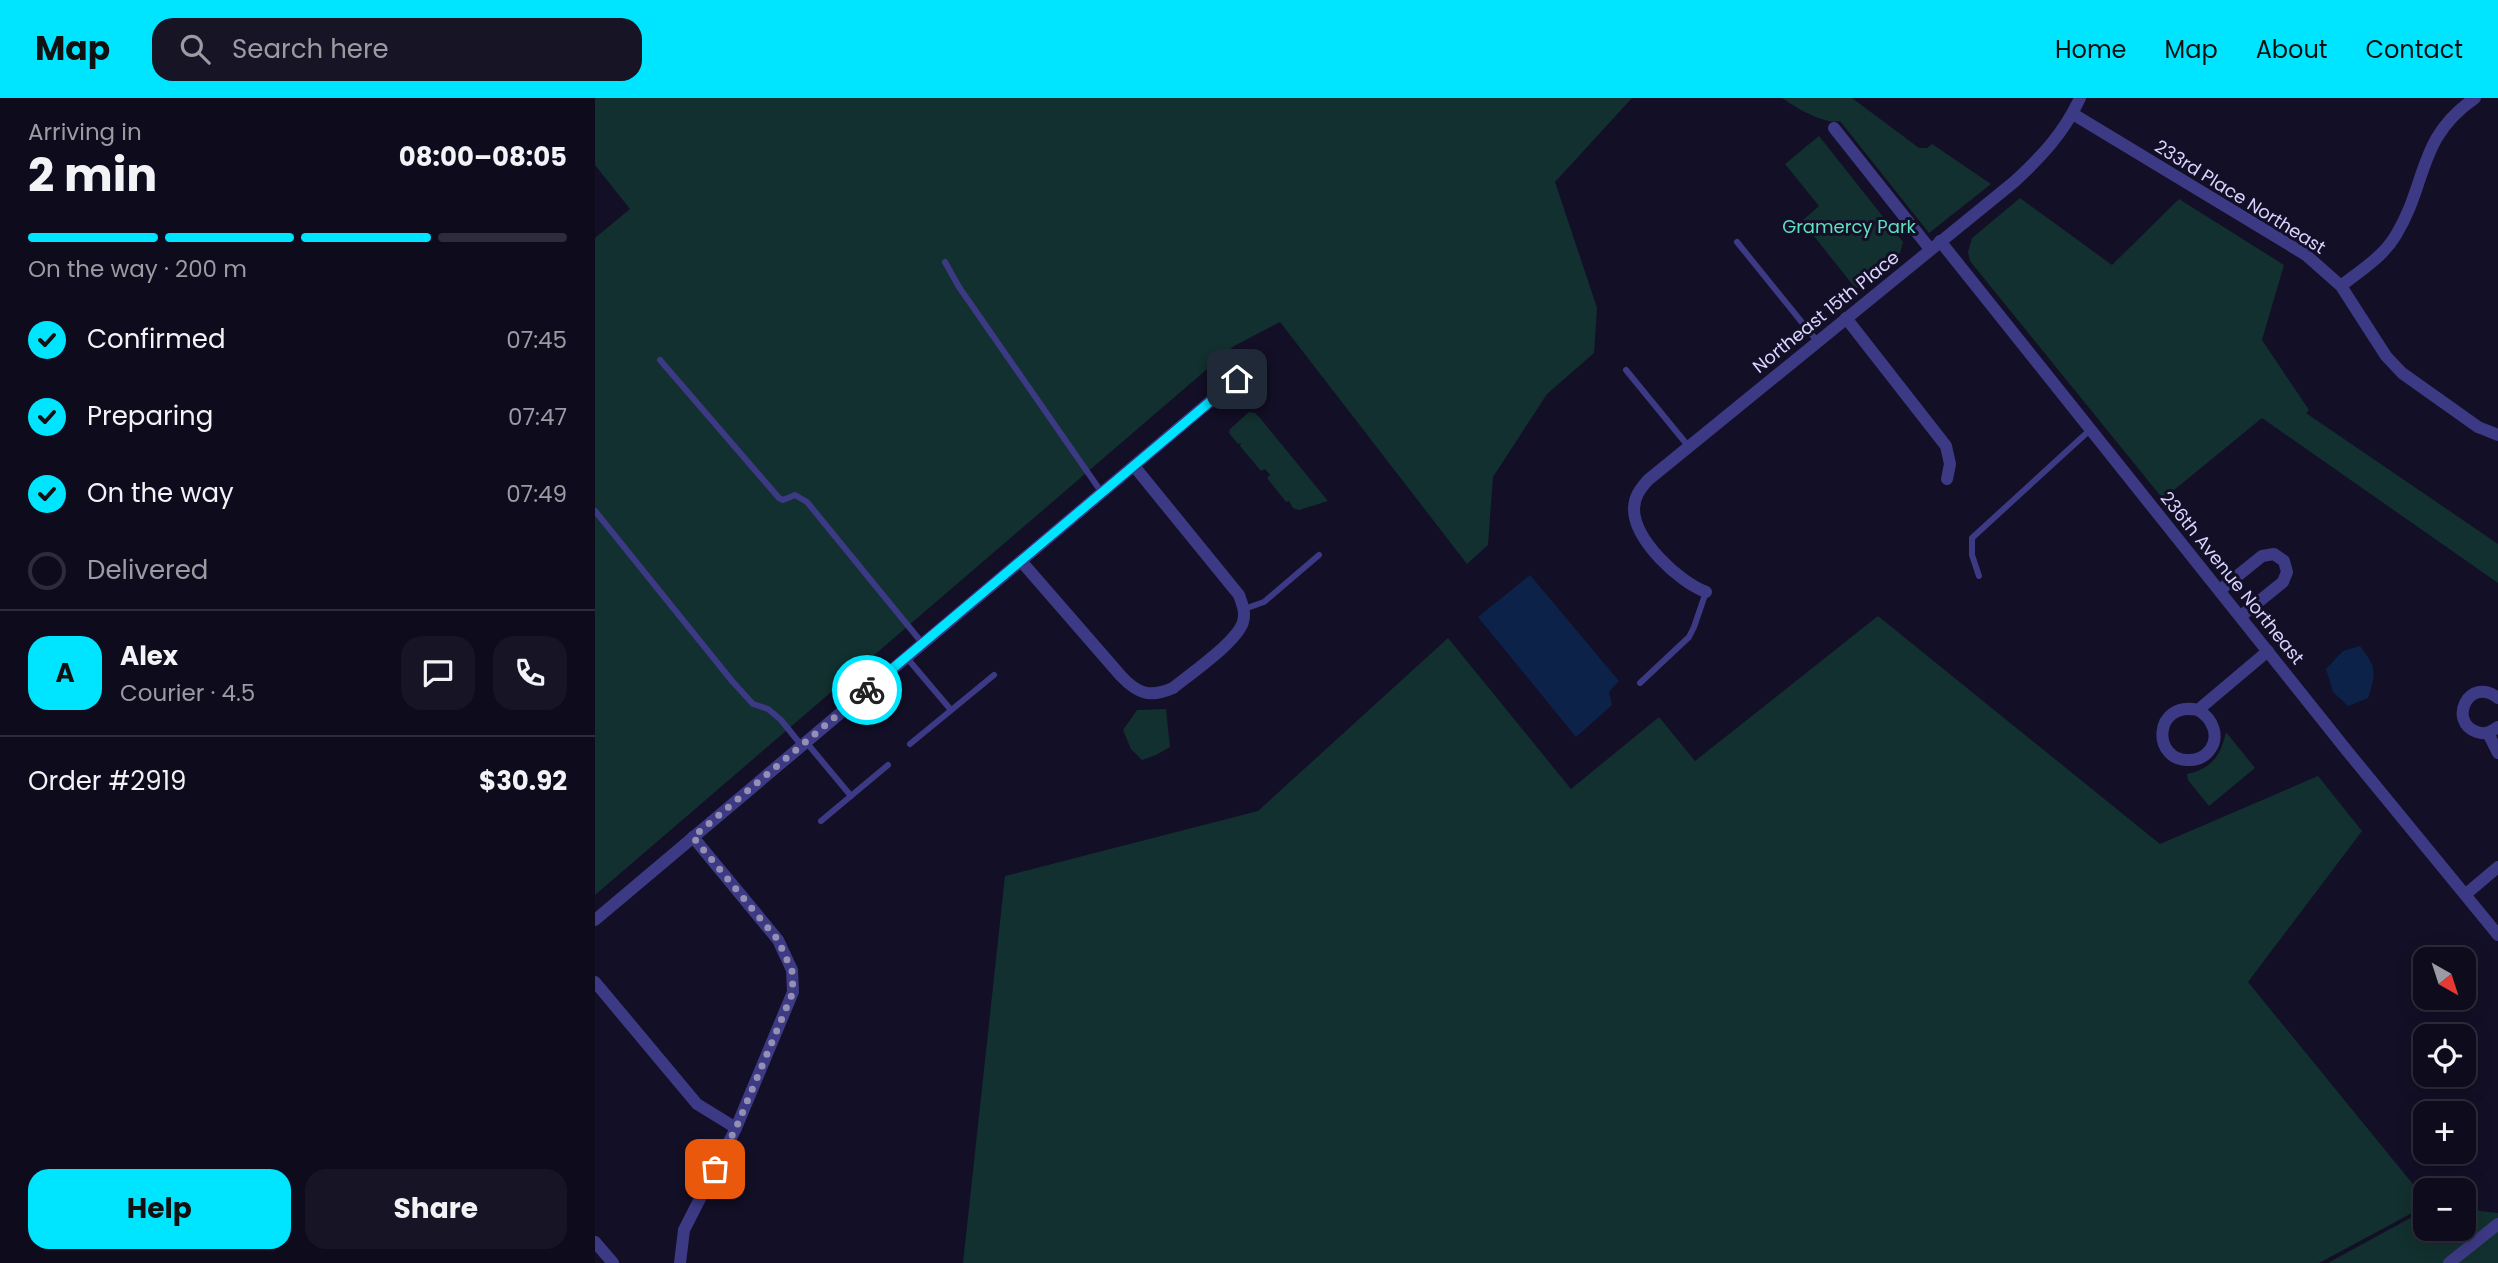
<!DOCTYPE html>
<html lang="en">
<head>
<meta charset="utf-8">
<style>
  :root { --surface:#0e0b1c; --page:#171425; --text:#f1f3f6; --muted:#9b9ba3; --line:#2e2b3b; --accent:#00e5ff }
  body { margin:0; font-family:Poppins,sans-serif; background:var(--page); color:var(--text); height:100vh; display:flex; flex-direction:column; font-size:26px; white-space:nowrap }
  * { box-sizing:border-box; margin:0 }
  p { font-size:23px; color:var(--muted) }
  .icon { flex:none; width:38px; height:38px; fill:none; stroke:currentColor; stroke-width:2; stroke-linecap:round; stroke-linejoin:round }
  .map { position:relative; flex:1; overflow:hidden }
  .panel { display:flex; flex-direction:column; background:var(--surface); width:595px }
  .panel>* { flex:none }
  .needle { width:46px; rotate:141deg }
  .tools { position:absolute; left:1818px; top:849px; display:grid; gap:14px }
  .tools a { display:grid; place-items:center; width:63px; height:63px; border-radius:14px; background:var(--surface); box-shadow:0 4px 18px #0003,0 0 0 2px var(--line); font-size:35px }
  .pin { position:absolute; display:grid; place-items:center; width:60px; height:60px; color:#fff; margin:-30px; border-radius:14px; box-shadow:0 4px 10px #0006 }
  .courier { position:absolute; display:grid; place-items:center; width:70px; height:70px; margin:-35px; border:5px solid #00e5ff; border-radius:50%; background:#fff; color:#222; box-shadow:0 2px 9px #0007 }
  .summary em { font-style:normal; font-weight:700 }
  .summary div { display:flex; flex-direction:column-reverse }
  .summary { display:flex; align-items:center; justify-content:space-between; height:119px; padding:0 28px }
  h1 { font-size:46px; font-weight:700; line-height:52px }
  .bar { display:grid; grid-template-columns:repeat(4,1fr); gap:10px 7px; align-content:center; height:84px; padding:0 28px }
  .bar i { height:9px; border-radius:5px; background:var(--line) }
  .bar .on { background:var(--accent) }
  .bar p { grid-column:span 4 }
  .line { display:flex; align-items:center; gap:18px; padding:0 28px; border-top:2px solid var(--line) }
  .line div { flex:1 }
  .round { display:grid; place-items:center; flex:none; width:74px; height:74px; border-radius:21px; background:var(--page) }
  ol { padding:0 28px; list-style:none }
  li { display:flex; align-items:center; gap:21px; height:77px }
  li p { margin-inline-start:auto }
  li .icon { padding:7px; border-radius:50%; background:var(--accent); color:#111; stroke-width:4 }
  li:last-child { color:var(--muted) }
  li i { width:38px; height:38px; border:4px solid var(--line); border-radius:50% }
  .button { display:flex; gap:14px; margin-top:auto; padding:14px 28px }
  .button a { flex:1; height:80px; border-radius:21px; background:var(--accent); color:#111; font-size:28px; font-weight:700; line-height:80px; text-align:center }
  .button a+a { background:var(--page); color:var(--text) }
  header { display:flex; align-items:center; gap:42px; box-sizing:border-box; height:98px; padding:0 35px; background:var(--accent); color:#111 }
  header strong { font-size:33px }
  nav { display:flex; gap:38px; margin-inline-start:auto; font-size:24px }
  .search { width:490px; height:63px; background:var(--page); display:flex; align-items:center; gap:18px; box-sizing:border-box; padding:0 24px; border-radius:21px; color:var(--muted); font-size:26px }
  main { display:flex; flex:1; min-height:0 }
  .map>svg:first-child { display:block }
</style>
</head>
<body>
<header>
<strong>Map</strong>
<div class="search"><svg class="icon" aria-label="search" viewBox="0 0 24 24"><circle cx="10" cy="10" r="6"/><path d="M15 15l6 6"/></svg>Search here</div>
<nav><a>Home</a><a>Map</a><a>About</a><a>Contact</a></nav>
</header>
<main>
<section class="panel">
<div class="summary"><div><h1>2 min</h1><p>Arriving in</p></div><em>08:00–08:05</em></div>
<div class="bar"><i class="on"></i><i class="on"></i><i class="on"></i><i></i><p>On the way · 200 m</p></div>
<ol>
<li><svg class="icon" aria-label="check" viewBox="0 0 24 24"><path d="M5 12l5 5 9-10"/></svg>Confirmed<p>07:45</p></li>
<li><svg class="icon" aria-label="check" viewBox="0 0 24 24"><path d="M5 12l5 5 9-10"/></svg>Preparing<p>07:47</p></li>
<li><svg class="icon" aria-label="check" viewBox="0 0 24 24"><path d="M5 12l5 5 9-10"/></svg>On the way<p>07:49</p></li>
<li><i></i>Delivered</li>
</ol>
<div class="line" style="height:126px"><b class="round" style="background:var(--accent);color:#111">A</b><div><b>Alex</b><p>Courier · 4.5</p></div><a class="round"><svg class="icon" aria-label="chat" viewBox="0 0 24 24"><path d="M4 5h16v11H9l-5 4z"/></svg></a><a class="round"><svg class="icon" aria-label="phone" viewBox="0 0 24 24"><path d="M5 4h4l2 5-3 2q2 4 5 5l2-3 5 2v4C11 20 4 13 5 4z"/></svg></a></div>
<div class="line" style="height:91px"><div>Order #2919</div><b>$30.92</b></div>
<div class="button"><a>Help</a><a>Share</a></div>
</section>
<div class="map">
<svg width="1903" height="1165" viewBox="0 0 1903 1165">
  <rect width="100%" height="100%" fill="#130f26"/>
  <g fill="#12302f">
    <polygon points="0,0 1037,0 960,84 1002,210 999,255 952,296 898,379 893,447 872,466 685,224 639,248 0,797 0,140 35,111 0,67"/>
    <path d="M1187,0H1257L1324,50H1332L1337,46L1396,86L1334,135L1245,23C1229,27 1200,9 1187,0Z"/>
    <polygon points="1224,38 1308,144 1305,155 1261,191 1207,123 1224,108 1190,66"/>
    <polygon points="1425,100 1517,167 1584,101 1689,167 1667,242 1714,312 1711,315 1903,446 1903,485 1667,320 1568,401 1375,163 1373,154 1377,140"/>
    <polygon points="654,314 660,315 665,320 733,403 704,412 698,410 694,403 691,404 672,380 675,377 670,371 666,373 645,348 646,345 643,346 634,335 635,331"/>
    <polygon points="1283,518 1565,746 1723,678 1767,733 1653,884 1830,1101 1830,1108 1724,1165 368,1165 410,778 663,713 853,540 976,691 1064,619 1100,663"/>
    <polygon points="571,611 575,649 561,657 547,662 536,651 528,632 542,612"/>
    <path d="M1631,634L1660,670L1614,708L1593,682L1592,676C1616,671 1626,658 1631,634Z"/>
    <polygon points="1869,1111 1903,1115 1903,1165 1733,1165 1830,1112 1830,1130 1869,1130"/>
  </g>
  <g fill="#0c2248">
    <polygon points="935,477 1024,583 1014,594 1017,607 981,639 883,519"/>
    <path d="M1765,548C1782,570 1781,574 1773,600L1753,608L1738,594L1731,571L1748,553Z"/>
  </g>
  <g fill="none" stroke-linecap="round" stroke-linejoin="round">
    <g stroke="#3d3a85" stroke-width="6">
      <polyline points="1142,144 1222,243"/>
      <polyline points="350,164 364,189 507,395"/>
      <polyline points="65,262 184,400 188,402 200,397 212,404 328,546"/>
      <polyline points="1031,272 1094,349"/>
      <polyline points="0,413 137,583 158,606 173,611 186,622 207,648"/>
      <polyline points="1384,478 1377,457 1377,440 1496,331"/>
      <polyline points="649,511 669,504 724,457"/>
      <polyline points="312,560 356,612"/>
      <polyline points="1045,585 1094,539 1099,529 1111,494"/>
      <polyline points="211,644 256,698"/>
      <polyline points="315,646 399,577"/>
      <polyline points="226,723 293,667"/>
    </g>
    <g stroke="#3d3a85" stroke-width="12">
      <polyline points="1478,16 1711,157 1746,188 1791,258 1807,275 1883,329 1903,337"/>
      <polyline points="1239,30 1335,151"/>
      <polyline points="1345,143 1753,654 1903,837"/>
      <path d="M1746,188C1766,172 1788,159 1801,137C1833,84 1822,40 1880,0"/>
      <polyline points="1251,220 1351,348 1355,366 1352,381"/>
      <path d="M426,463L526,578C543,596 555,600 578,590C595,576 642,544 648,524C651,514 647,506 644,497L539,368"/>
      <polyline points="1625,492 1667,458 1679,456 1689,463 1692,474 1688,484 1646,518"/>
      <path d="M1111,494C1084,484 1039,442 1039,411C1039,399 1045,391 1053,382L1419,84C1446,59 1469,35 1485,0"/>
      <path d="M1903,600C1874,577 1852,624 1882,634C1890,637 1896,634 1903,629"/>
      <path d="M1603,612C1617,620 1626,638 1614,653C1609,659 1602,662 1595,662C1556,664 1558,602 1603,612L1673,553"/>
      <polyline points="1893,635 1903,655"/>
      <polyline points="1871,796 1903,769"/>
      <polyline points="0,822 656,269"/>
      <polyline points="0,884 102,1006 141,1030"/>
      <polyline points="0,1144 18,1165"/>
      <polyline points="85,1165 89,1132 141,1030 198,894 197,872 183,842 98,739"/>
      <polyline points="1854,1165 1903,1126"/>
    </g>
  </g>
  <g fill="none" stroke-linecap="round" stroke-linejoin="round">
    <polyline stroke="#948fb3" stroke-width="7" stroke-dasharray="0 12.6" points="120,1071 141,1030 198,894 197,873 183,842 98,739 272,592"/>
    <polyline stroke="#00e5ff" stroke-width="9" points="272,592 642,281"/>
  </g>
  <g text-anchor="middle" stroke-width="6" stroke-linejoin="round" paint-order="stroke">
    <g font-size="18" fill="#d9d4ff" stroke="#130f26">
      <text transform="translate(1645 99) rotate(32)" y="6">233rd Place Northeast</text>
      <text transform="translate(1231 214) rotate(-39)" y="6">Northeast 15th Place</text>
      <text transform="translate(1637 480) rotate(51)" y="6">236th Avenue Northeast</text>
    </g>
    <g font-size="18" fill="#5fe0c0" stroke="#130f26">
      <text x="1254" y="135">Gramercy Park</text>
    </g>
  </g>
</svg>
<div class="tools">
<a><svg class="needle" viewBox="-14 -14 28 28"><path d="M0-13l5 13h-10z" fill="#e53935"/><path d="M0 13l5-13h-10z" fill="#9b9ba3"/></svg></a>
<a><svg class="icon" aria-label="locate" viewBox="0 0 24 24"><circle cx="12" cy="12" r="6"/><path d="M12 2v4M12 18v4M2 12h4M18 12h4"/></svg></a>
<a>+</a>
<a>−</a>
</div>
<div class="pin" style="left:120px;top:1071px;background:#ea580c"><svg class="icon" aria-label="bag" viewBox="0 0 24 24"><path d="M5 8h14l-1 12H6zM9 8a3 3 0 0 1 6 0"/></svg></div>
<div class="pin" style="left:642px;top:281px;background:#1f2937"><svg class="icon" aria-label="home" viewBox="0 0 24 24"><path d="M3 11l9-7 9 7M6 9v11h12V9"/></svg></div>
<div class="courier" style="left:272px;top:592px"><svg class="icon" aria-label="bike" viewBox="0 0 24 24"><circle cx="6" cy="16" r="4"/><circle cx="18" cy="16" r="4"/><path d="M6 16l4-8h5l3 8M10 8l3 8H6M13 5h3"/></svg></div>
</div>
</main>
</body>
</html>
